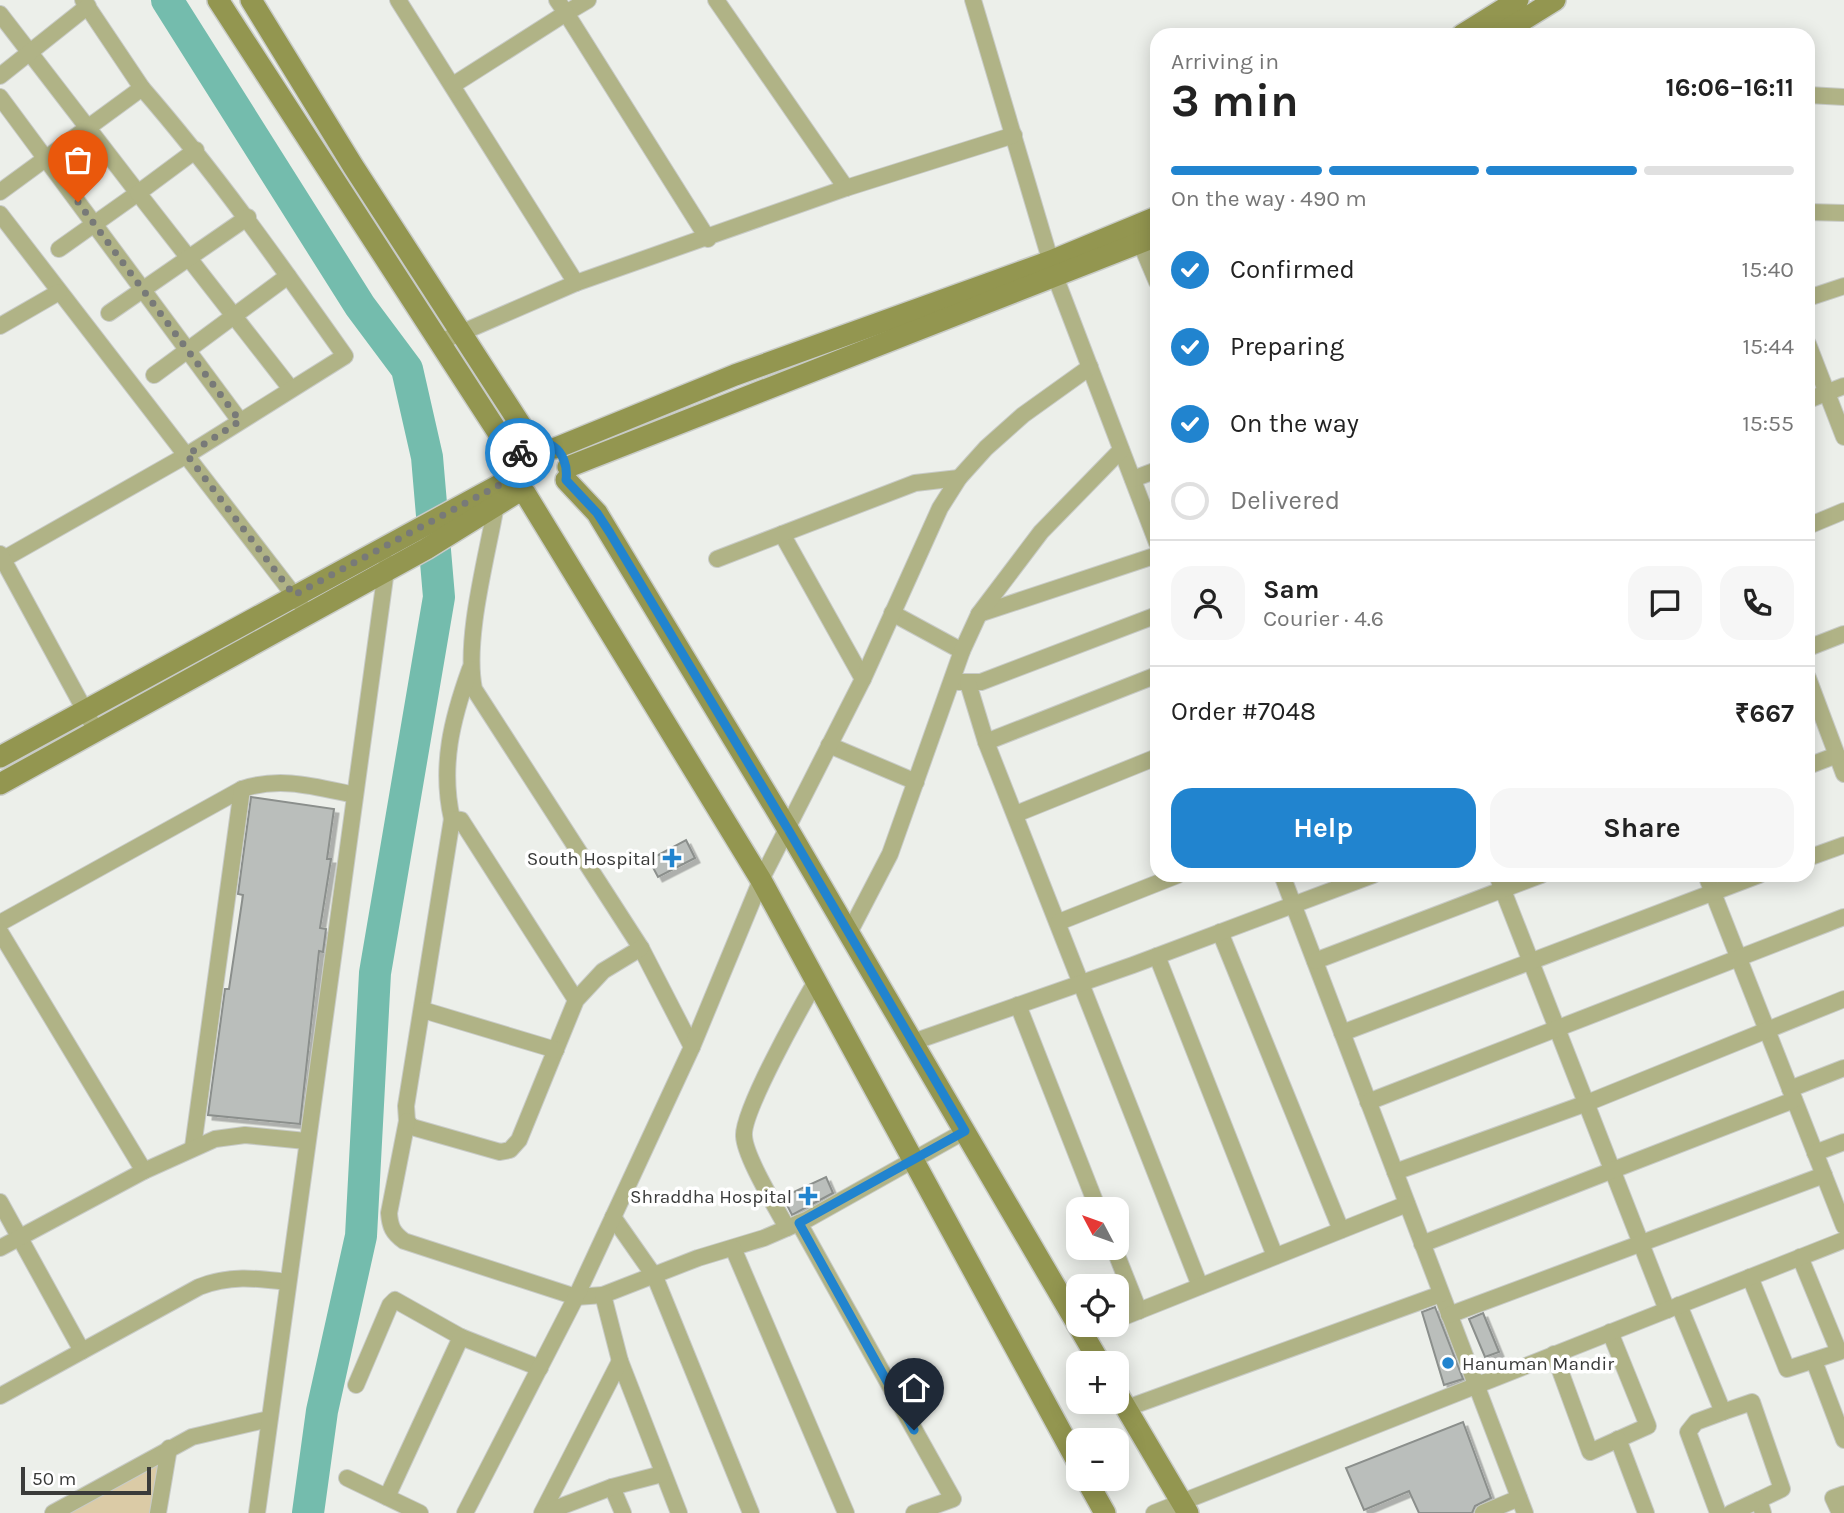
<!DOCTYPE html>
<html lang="en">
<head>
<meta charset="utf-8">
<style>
  :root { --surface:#fff; --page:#f6f6f6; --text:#222; --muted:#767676; --line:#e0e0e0; --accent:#2184cf }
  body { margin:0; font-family:Karla,sans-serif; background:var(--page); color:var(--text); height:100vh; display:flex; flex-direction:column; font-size:26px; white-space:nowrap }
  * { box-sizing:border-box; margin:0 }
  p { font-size:23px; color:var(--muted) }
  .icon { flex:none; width:38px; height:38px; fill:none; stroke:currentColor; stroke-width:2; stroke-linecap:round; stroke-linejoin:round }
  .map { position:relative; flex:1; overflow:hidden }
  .sheet { position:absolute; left:1150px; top:28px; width:665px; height:854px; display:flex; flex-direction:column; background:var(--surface); border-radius:21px; box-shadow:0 4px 18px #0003 }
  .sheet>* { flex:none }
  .needle { width:46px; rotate:311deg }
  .tools { position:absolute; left:1066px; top:1197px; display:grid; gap:14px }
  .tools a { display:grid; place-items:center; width:63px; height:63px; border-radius:14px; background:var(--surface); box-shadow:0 4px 18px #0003; font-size:35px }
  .scale { position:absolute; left:21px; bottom:18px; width:130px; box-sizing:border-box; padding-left:7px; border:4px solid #3a3b3a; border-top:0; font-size:19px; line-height:24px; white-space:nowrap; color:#3a3b3a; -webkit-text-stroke:5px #fff; paint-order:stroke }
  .pin { position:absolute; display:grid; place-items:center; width:60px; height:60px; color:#fff; margin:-72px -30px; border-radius:50% 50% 50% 0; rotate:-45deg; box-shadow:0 0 7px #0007 }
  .pin .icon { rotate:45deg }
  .courier { position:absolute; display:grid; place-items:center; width:70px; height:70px; margin:-35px; border:5px solid #2184cf; border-radius:50%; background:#fff; color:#222; box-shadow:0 2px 9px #0007 }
  .overview em { font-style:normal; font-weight:700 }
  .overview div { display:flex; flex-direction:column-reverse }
  .overview { display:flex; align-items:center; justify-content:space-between; height:119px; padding:0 21px }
  h1 { font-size:46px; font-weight:700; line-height:52px }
  .bar { display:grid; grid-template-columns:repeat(4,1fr); gap:10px 7px; align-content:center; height:84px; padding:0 21px }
  .bar i { height:9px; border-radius:5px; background:var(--line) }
  .bar .on { background:var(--accent) }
  .bar p { grid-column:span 4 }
  .line { display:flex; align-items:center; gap:18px; padding:0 21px; border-top:2px solid var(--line) }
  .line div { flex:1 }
  .round { display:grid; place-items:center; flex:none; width:74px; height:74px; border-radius:21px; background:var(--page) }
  ol { padding:0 21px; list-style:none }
  li { display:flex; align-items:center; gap:21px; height:77px }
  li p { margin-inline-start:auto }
  li .icon { padding:7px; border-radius:50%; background:var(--accent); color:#fff; stroke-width:4 }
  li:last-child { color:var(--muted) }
  li i { width:38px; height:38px; border:4px solid var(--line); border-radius:50% }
  .button { display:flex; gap:14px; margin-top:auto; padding:14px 21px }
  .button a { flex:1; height:80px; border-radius:21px; background:var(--accent); color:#fff; font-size:28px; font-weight:700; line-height:80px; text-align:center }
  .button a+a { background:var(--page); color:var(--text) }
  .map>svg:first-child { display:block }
</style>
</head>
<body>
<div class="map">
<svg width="1844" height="1513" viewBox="0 0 1844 1513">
  <defs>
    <filter id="shadow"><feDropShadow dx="4.5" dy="4.5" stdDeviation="0" flood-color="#0004"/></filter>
  </defs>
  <rect width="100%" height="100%" fill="#ecefea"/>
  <polygon fill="#dbcba6" points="171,1450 161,1513 57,1513"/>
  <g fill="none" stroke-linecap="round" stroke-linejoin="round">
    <polyline stroke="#74bcad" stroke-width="32" points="167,0 360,306 407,369 427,457 439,597 375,973 361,1236 322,1411 308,1513"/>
  </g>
  <g fill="#babebb" stroke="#8b8f8c" stroke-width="2" filter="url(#shadow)">
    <polygon points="251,797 334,809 327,859 331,859 320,928 326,929 323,952 319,951 300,1124 208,1115 225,989 229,989 243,895 238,894"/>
    <polygon points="686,840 695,858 658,877 649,860"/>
    <polygon points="826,1177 833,1193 792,1215 783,1197"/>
    <polygon points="1435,1307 1463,1379 1444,1385 1422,1312"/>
    <polygon points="1483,1313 1499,1352 1485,1357 1469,1319"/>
    <polygon points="1463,1422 1491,1498 1475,1506 1472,1513 1419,1513 1409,1491 1364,1510 1346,1468"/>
  </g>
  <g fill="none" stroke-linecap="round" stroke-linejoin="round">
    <g stroke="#c8cbc7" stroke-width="18">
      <g id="street">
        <polyline points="83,0 142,88"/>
        <polyline points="398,0 576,283 440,342"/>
        <polyline points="588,0 566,13 708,239"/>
        <polyline points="716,0 846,188"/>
        <polyline points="973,0 1055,276 1157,543"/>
        <polyline points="0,14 138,193 59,249"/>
        <polyline points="0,76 88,6"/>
        <polyline points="453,85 566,13 557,0"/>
        <polyline points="1808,95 1844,97"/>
        <polyline points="0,97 240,421"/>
        <polyline points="196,150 138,193 291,389"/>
        <path d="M0,192L142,88C216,173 280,264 345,356L187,455L0,561"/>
        <polyline points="1808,212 1844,213"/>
        <polyline points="0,214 300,603"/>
        <polyline points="1140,242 1157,282"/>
        <polyline points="576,283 846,188 1014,135"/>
        <polyline points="1808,298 1844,286"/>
        <polyline points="109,313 248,217"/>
        <polyline points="0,326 59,292"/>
        <polyline points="1808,344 1844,437"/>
        <polyline points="154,375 288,276"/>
        <polyline points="1808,400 1844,386"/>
        <polyline points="1133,479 1157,470"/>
        <path d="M496,505C487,557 464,639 474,689L641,948L692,1047"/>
        <polyline points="1808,526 1844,511"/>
        <polyline points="782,534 863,679"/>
        <polyline points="0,554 96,731"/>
        <polyline points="717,559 915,483 959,478"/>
        <polyline points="892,613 962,651"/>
        <polyline points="979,614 1157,555"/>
        <polyline points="1808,648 1844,634"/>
        <polyline points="1808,678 1844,774"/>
        <polyline points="958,682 981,682 1157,615"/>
        <polyline points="968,683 986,742 1200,1286"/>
        <polyline points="986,742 1157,675"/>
        <polyline points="829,745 916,782"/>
        <polyline points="1808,766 1837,755"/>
        <polyline points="1016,814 1157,757"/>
        <path d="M452,819C440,766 452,719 470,669"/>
        <polyline points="1808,858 1844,845"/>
        <polyline points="1282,875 1525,1513"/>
        <polyline points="1497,875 1667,1310"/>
        <polyline points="1706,875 1844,1226"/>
        <polyline points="1059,922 1178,875"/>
        <path d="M0,923L242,789C281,776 316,787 355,795"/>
        <polyline points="0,932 144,1171"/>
        <polyline points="1220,932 1341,1230"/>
        <polyline points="849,933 890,854 962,651 979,614 1041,532 1121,450"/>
        <polyline points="1157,956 1275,1256"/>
        <polyline points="1315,961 1541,875"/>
        <polyline points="576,1000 461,820 452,819 406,1106 407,1121 412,1127 500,1152 510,1150 519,1140 576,1000 603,971 641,948"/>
        <polyline points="1018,1005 1098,1209"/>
        <polyline points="423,1010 556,1050"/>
        <polyline points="1342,1033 1759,875"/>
        <polyline points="913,1042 1133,965 1373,875"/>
        <polyline points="1790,1089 1844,1068"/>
        <polyline points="1368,1102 1844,917"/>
        <path d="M407,1121L389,1213C390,1227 393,1233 404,1241L576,1297L603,1295L698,1258L764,1238L808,1219L965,1131"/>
        <polyline points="193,1147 242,789"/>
        <polyline points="1815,1153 1844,1142"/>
        <polyline points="1395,1172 1587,1103 1844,999"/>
        <polyline points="0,1202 82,1351"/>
        <polyline points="613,1217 655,1277 751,1513"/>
        <polyline points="799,1223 953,1499 914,1513"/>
        <path d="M787,1228C776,1207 745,1157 744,1136C742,1112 801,1007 816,981"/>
        <polyline points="1422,1244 1794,1100"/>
        <polyline points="0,1248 144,1171 215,1139 245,1135 306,1141"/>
        <polyline points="733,1248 846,1513"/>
        <polyline points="1114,1248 1139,1311"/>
        <polyline points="1750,1277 1787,1369 1839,1352 1800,1257"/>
        <polyline points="603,1295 620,1361 679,1513"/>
        <polyline points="1679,1305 1723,1412 1752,1402 1782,1489 1759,1500 1763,1513"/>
        <polyline points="1449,1315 1824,1175"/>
        <polyline points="1116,1320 1407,1204"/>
        <polyline points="1083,1333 1104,1325"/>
        <polyline points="1554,1354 1590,1452 1648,1426 1610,1332"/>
        <polyline points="1814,1361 1844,1440"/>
        <polyline points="356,1385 390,1305 395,1300 461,1337 540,1368"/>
        <path d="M0,1396L199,1287C229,1275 255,1278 287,1282"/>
        <polyline points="1127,1408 1441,1294"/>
        <polyline points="1618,1439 1646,1513"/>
        <polyline points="347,1478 420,1513"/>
        <polyline points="612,1487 623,1513"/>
        <polyline points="387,1497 461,1337"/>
        <polyline points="53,1513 192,1437 269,1419"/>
        <polyline points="158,1513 169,1448"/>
        <polyline points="257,1513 387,563"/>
        <polyline points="465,1513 576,1297 692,1047 761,880 863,679 940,508 959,478 986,448 1023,415 1090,367"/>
        <polyline points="542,1513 620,1361"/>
        <polyline points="544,1513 612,1487 662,1474"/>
        <polyline points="1154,1513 1844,1240"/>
        <polyline points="1483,1513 1519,1498"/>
        <polyline points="1718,1513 1688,1432 1696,1422 1723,1412"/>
        <polyline points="1731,1513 1759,1500"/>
        <polyline points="1840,1513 1833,1498 1844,1494"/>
      </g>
    </g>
    <g stroke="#c8cbc7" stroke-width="24">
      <g id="secondary">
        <polyline points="218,0 497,431 518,455"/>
        <polyline points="251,0 353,166 533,444"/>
        <polyline points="1462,35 1518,0"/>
        <polyline points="1499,35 1555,0"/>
        <polyline points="556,448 735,375 1051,261 1157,217"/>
        <polyline points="568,467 1157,236"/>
        <polyline points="566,480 597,513 789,831 1100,1363"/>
        <polyline points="525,493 761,880 1078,1463"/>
        <polyline points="0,757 514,477"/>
        <polyline points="0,784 426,549 521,490"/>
        <polyline points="1116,1391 1188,1513"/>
        <polyline points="1086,1479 1105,1513"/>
      </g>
    </g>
    <use href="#street" stroke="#b0b386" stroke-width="16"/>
    <use href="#secondary" stroke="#939650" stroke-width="21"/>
  </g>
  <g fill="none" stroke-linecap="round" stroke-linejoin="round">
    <polyline stroke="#787a78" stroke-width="7" stroke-dasharray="0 12.6" points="78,202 240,421 187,455 294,595 514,477 514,462 520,453"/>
    <path stroke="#2184cf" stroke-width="9" d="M520,453C543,429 570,450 566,480L597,513L610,533L789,831L965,1131L799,1223L914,1430"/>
  </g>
  <g fill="#2184cf" stroke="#fff" stroke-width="2.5">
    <path d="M668.5 847.5h7v7h7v7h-7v7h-7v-7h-7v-7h7z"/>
    <path d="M804.5 1185.5h7v7h7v7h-7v7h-7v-7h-7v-7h7z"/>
    <circle cx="1448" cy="1363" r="7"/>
  </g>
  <g text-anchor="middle" stroke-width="7" stroke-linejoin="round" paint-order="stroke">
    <g font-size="19" fill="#3a3b3a" stroke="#fff" text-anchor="end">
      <text x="656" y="865">South Hospital</text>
      <text x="792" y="1203">Shraddha Hospital</text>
      <text x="1462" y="1370" text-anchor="start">Hanuman Mandir</text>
    </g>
  </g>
</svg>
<div class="tools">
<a><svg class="needle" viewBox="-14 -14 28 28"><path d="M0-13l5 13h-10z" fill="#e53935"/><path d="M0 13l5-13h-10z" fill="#767676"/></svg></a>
<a><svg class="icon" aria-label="locate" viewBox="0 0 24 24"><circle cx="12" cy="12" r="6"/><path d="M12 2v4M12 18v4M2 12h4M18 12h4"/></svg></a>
<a>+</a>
<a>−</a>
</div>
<div class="scale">50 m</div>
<div class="pin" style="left:78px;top:202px;background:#ea580c"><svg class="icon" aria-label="bag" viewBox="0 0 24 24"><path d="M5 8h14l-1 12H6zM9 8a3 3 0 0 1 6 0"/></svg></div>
<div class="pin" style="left:914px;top:1430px;background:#1f2937"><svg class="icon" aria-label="home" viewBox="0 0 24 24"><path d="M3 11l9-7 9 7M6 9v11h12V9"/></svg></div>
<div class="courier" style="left:520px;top:453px"><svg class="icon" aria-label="bike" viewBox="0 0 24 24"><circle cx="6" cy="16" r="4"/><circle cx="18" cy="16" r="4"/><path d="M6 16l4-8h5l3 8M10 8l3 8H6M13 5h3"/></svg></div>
<section class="sheet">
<div class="overview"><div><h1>3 min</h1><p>Arriving in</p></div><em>16:06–16:11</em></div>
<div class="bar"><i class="on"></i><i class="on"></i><i class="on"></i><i></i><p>On the way · 490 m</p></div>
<ol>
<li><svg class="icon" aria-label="check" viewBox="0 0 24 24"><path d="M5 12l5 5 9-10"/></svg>Confirmed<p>15:40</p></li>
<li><svg class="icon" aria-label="check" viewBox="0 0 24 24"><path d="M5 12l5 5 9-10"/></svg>Preparing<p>15:44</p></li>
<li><svg class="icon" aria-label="check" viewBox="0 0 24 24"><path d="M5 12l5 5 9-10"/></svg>On the way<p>15:55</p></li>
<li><i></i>Delivered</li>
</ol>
<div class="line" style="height:126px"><a class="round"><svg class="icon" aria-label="person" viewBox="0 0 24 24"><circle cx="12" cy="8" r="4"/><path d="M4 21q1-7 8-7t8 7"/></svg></a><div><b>Sam</b><p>Courier · 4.6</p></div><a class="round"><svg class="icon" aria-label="chat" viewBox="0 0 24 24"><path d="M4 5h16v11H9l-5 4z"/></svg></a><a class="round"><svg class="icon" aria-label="phone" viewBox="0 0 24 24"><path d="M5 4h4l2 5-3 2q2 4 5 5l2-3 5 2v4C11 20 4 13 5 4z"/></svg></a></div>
<div class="line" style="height:91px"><div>Order #7048</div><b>₹667</b></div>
<div class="button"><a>Help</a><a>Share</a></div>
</section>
</div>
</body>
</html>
